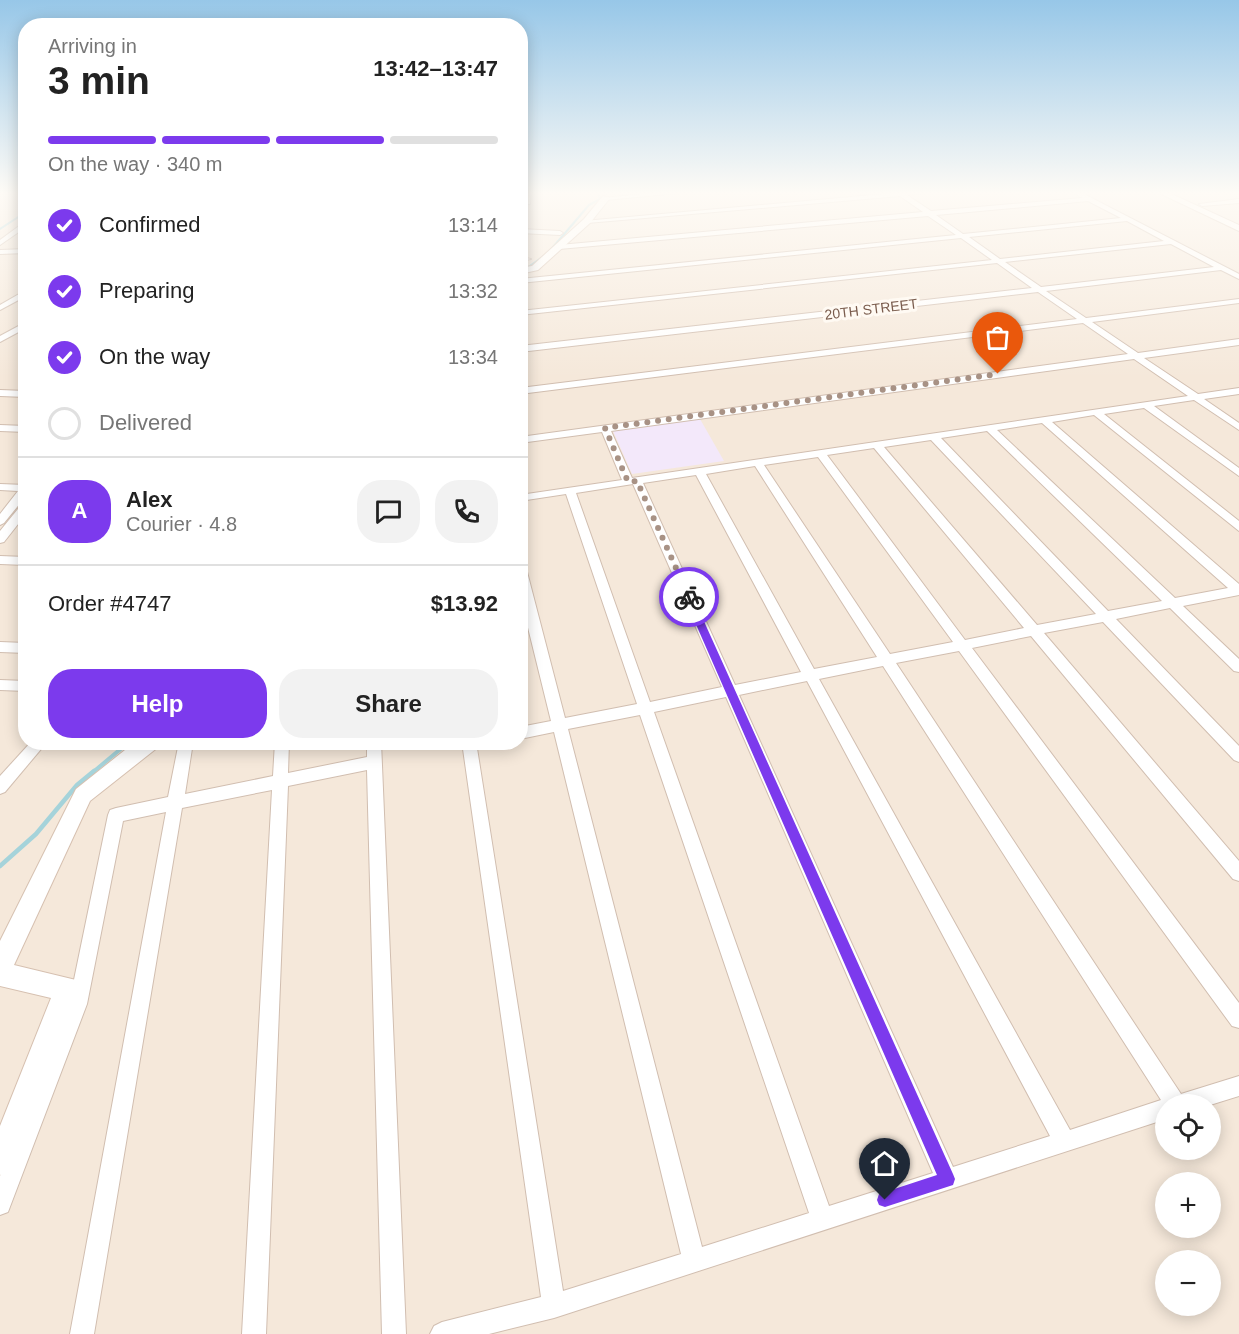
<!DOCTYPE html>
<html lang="en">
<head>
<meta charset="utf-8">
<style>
  :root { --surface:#fff; --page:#f2f2f2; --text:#222; --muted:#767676; --line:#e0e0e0; --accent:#7c3aed }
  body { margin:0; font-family:Helvetica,sans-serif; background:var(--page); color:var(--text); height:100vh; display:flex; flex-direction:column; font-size:22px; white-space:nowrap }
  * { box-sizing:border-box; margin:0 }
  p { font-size:20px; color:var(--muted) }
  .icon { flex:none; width:33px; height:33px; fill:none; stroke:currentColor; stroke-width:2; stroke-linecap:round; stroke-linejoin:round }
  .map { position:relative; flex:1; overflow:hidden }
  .details { position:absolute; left:18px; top:18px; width:510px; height:732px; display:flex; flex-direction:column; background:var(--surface); border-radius:24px; box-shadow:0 3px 15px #0003 }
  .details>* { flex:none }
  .controls { position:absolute; left:1155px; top:1094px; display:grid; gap:12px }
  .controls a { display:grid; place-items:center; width:66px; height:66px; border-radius:50%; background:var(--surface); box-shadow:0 3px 15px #0003; font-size:30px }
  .pin { position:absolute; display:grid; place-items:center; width:51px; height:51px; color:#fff; margin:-62px -26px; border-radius:50% 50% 50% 0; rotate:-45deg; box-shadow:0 0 6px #0007 }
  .pin .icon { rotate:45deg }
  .courier { position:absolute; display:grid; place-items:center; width:60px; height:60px; margin:-30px; border:4px solid #7c3aed; border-radius:50%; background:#fff; color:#222; box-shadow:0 2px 8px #0007 }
  .head em { font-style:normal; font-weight:700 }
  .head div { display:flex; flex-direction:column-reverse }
  .head { display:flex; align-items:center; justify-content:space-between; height:102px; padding:0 30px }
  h1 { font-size:39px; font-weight:700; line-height:45px }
  .bar { display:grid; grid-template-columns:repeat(4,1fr); gap:9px 6px; align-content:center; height:72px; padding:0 30px }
  .bar i { height:8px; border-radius:4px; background:var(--line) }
  .bar .on { background:var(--accent) }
  .bar p { grid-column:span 4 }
  .line { display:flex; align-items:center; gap:15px; padding:0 30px; border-top:2px solid var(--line) }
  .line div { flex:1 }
  .round { display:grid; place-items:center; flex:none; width:63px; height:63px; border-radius:24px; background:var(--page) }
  ol { padding:0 30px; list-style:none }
  li { display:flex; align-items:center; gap:18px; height:66px }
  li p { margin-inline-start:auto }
  li .icon { padding:6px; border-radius:50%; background:var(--accent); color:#fff; stroke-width:4 }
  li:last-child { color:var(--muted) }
  li i { width:33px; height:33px; border:3px solid var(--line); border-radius:50% }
  .action { display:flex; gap:12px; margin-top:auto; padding:12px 30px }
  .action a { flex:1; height:69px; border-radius:24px; background:var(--accent); color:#fff; font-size:24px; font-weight:700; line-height:69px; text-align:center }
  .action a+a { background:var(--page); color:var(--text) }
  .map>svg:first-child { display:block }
</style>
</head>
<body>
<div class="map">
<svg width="1239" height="1334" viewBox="0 0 1239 1334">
  <rect width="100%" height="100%" fill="#fdf6ec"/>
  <path fill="#f5e8da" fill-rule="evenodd" d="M0,191H26V742H520L521,191H1239V1334H0ZM1166,1104H1210V1149H1166ZM1166,1182H1210V1227H1166ZM1166,1260H1210V1305H1166Z"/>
  <polygon fill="#f3e8fa" points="700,419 724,461 632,474 613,431"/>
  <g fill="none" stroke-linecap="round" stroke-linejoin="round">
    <g stroke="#a5d3da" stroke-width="2">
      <polyline points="0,229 26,212"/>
      <polyline points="527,268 548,253 589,205 600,199 597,191"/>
    </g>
    <polyline stroke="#a5d3da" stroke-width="4" points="92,773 129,742"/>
    <polyline stroke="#a5d3da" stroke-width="4.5" points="0,866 36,834 77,785 94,771"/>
    <g stroke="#d1beb0" stroke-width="2">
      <g id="street">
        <polygon points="525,191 531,191 530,204 520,204 520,200 525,201"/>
        <polygon points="675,191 698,191 606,200 603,198"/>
        <path d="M894,191H940L907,195L931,211L1082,198L1071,191H1078L1239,274V279L1221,270L1046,291L1086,318L1239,299V303L1092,322L1138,353L1239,339V345L1144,358L1198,394L1239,388V394L1204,399L1239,423V430L1194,400L1154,406L1239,468V476L1144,408L1104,414L1239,521V531L1094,415L1052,422L1239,584V595L1183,606L1239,659V672L1234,671L1170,608L1116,619L1239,746V762L1234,760L1103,622L1044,633L1239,861V881L1233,879L1031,636L972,648L1239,1003V1028L1232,1026L959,651L896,663L1181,1094L1239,1076V1096L1210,1105L1166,1104V1119L554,1318L489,1334H430L434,1326L442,1322L541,1297L462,742H476L563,1291L681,1254L554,732L520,739V727L551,721L520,595V564L526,568L565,718L637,704L566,494L520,501V495L622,480L602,432L520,443V437L1128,354L1083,323L520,394V388L1077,319L1038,292L520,352V346L1032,288L997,263L520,315V311L992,260L961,238L520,283V279L956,235L928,216L559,249L556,247L559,245L923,212L900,196L587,223L584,221L895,193ZM1088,201L1121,218L963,234L936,215ZM1127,221L1164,241L1000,259L969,237ZM1171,244L1214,267L1041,287L1005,262ZM1134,359L1188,396L632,478L611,431ZM1042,423L1228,588L1175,598L997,430ZM987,431L1162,601L1108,611L941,438ZM931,440L1096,614L1037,625L884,447ZM874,448L1024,628L965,640L827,455ZM818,457L953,642L890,654L764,465ZM755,466L877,657L814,669L706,474ZM696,475L801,672L735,685L643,483ZM633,484L722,687L650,702L576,493ZM883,666L1161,1100L1070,1130L819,679ZM807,681L1050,1136L953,1167L739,695ZM726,697L933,1173L829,1206L654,712ZM640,715L809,1213L702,1247L568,729Z"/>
        <polygon points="1239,199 1239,203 1202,206 1199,204"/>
        <polygon points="26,221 26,227 0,245 0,240"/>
        <polygon points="520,229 560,231 563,233 560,235 520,233"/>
        <polygon points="26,249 26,253 0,254 0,250"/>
        <polygon points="520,257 531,259 520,261"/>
        <polygon points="26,290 26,296 0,310 0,305"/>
        <polygon points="26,322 26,328 0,342 0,336"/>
        <polygon points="0,390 26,391 26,397 0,396"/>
        <polygon points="0,425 26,426 26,432 0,431"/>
        <polygon points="0,484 26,485 26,496 4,523 0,525 0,514 18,491 0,490"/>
        <polygon points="26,503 26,514 4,542 0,543 0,531 22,504"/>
        <polygon points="0,556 26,557 26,565 0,564"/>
        <polygon points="0,642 26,643 26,653 0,652"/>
        <polygon points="0,680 26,681 26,691 0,690"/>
        <polygon points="31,742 47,742 5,792 0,794 0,776"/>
        <polygon points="179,742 193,742 185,794 273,776 275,742 289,742 288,773 367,757 367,742 381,742 406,1334 382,1334 367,770 288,786 266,1334 242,1334 272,790 182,808 94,1334 70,1334 166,812 123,821 87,1004 8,1212 0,1215 0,1176 69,1004 108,815 110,810 116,808 168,797"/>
      </g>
    </g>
    <g stroke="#d6c0b0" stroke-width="2">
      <g id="secondary">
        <polygon points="1155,191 1165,191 1239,225 1239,231"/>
        <polygon points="603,196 610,198 590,223 538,270 520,274 520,268 532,266 584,219"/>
        <polygon points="135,742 160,742 157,748 90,801 14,965 76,980 79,989 10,1171 0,1175 0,1126 51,998 0,986 0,941 76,789"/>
      </g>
    </g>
    <use href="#street" fill="#fff" fill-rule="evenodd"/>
    <use href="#secondary" fill="#fff" fill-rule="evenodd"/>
  </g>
  <linearGradient id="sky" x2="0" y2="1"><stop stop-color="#97c7e8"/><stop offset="0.51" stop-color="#fefbf6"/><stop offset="1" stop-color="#fefbf6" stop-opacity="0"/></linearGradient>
  <rect width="1239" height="378" fill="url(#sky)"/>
  <polygon fill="#7c3aed" points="689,594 693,597 953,1174 955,1179 953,1185 885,1207 879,1205 877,1200 879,1194 937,1175 684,597"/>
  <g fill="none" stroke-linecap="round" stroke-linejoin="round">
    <polyline stroke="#a89285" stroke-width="6" stroke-dasharray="0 10.8" points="689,597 637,481 628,482 605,428 998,374"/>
  </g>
  <g text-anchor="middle" stroke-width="6" stroke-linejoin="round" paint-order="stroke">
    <g font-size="14" fill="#7a5c4d" stroke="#fffaf3">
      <text transform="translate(871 309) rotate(-7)" y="5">20TH STREET</text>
    </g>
  </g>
</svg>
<div class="controls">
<a><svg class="icon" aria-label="locate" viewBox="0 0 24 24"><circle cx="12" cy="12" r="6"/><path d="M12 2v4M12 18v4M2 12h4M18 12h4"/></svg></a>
<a>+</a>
<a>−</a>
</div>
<div class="pin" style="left:998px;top:374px;background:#ea580c"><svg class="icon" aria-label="bag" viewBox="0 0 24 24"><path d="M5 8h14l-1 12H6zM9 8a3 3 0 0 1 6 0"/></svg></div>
<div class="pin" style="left:885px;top:1200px;background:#1f2937"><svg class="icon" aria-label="home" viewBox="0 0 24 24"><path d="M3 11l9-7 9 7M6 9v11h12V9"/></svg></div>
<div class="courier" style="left:689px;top:597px"><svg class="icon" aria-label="bike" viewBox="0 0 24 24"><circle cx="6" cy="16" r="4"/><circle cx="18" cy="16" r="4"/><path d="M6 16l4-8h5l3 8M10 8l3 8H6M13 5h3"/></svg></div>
<section class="details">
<div class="head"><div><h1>3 min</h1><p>Arriving in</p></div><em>13:42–13:47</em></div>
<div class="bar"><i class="on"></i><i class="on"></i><i class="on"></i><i></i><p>On the way · 340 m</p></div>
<ol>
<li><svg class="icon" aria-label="check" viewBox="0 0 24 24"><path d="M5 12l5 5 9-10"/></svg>Confirmed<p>13:14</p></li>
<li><svg class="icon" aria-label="check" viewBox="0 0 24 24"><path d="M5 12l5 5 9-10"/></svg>Preparing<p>13:32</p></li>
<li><svg class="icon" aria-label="check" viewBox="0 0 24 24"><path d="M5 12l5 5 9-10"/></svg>On the way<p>13:34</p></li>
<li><i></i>Delivered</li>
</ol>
<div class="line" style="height:108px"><b class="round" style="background:var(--accent);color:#fff">A</b><div><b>Alex</b><p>Courier · 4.8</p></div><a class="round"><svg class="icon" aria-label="chat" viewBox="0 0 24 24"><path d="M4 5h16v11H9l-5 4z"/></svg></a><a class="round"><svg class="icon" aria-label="phone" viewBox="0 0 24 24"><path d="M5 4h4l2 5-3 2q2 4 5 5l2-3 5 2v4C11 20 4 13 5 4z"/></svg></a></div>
<div class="line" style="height:78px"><div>Order #4747</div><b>$13.92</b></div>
<div class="action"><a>Help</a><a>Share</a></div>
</section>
</div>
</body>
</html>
